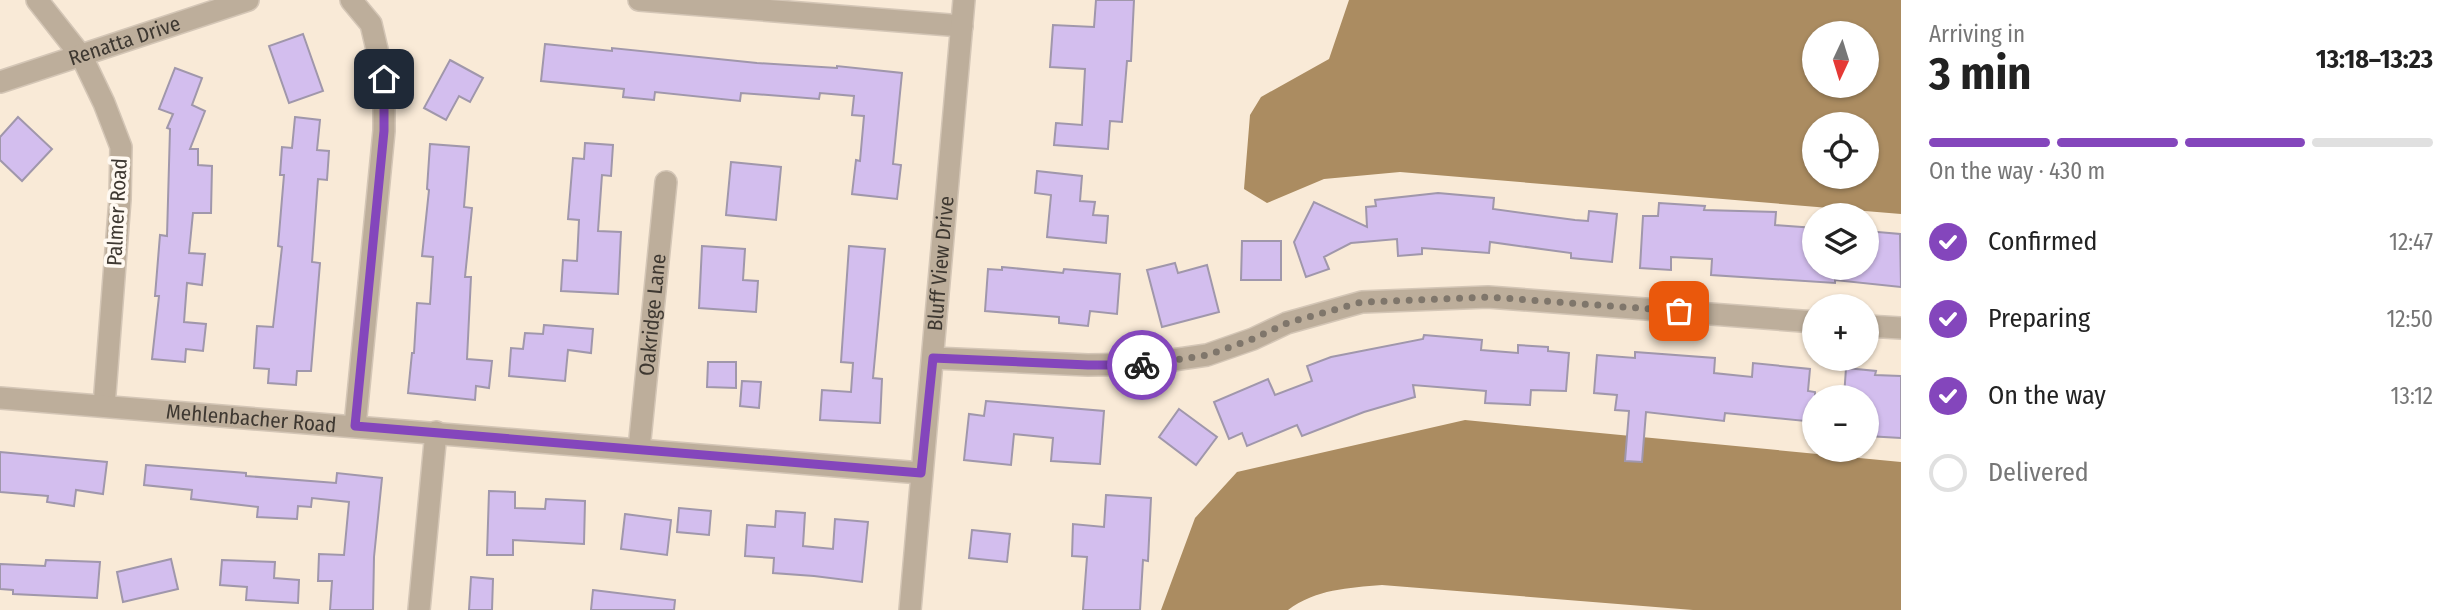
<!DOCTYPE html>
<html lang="en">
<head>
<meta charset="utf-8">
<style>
  :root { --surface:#fff; --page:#f6f6f6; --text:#222; --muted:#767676; --line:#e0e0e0; --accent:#8446bc }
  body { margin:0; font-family:"Fira Sans Condensed",sans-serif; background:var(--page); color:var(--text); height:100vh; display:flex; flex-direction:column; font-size:26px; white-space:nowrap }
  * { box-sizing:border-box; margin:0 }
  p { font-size:23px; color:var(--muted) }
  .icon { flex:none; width:38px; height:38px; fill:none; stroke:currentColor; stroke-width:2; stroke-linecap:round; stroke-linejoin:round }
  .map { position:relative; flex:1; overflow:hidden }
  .panel { display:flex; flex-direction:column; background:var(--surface); width:560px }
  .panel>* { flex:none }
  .needle { width:46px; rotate:184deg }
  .controls { position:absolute; left:1802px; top:21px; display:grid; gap:14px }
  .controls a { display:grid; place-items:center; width:77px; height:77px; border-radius:50%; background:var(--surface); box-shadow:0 2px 5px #0004; font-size:35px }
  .pin { position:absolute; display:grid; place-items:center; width:60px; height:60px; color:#fff; margin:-30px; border-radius:14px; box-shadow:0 4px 10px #0006 }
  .courier { position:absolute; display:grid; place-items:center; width:70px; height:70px; margin:-35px; border:5px solid #8446bc; border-radius:50%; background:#fff; color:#222; box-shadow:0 2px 9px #0007 }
  .summary em { font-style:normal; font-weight:700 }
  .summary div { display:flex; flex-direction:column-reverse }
  .summary { display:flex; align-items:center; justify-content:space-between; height:119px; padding:0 28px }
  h1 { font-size:46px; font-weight:700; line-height:52px }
  .bar { display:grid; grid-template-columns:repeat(4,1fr); gap:10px 7px; align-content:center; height:84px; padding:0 28px }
  .bar i { height:9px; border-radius:5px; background:var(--line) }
  .bar .selected { background:var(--accent) }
  .bar p { grid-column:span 4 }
  ol { padding:0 28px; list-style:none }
  li { display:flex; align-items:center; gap:21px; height:77px }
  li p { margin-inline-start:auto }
  li .icon { padding:7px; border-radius:50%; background:var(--accent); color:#fff; stroke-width:4 }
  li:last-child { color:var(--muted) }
  li i { width:38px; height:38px; border:4px solid var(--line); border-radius:50% }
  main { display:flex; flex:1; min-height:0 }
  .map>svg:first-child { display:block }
</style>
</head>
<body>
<main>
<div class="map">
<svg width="1901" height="610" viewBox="0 0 1901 610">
  <rect width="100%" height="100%" fill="#f9ead7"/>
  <g fill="#ab8c61" fill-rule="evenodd">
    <path d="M1349,0H1901V214L1400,172L1324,179L1267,203L1244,189L1250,115L1261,97L1329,59ZM1815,33H1867V86H1815ZM1815,124H1867V177H1815Z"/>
    <path d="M1465,420L1901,462V610H1693L1382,585C1348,588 1316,589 1288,610H1161L1195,518L1237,472Z"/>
  </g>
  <g fill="#d3beee" stroke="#a097ab" stroke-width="2">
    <polygon points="1096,0 1134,0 1131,61 1127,61 1122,122 1110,121 1108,149 1054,145 1056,123 1082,125 1085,69 1050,67 1053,25 1094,27"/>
    <polygon points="303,34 323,91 289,103 269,46"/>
    <polygon points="545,44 612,51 612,48 757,63 837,68 837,66 902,73 893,164 901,165 897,199 852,194 856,160 860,161 864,116 852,115 854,96 820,93 819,99 741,93 740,101 655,92 654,100 623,97 624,89 541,81"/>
    <polygon points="450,60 483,78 470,102 459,96 446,120 424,108"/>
    <polygon points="175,68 202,78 192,105 205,111 190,149 198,149 198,165 212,166 211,213 193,213 189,253 205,254 202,285 187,283 184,322 206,324 203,351 186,349 185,362 152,359 159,296 155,296 160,235 167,236 170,129 167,128 173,114 159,109"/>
    <polygon points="18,117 52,149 22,181 0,160 0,137"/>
    <polygon points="295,117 320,120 317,150 329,151 327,180 318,179 312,262 320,263 311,371 297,371 296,385 268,383 269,369 254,368 257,326 273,327 282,247 278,246 284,175 280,175 282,147 292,148"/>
    <polygon points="585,143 613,145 611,176 602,175 598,231 621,232 618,294 561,291 563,260 577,261 579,220 568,219 573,158 584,159"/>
    <polygon points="430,144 469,147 464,207 472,208 465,277 471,277 467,359 492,361 489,388 476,386 475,400 408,393 412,353 414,353 417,303 430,304 433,257 422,256 429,190 427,189"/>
    <polygon points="731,162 781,167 776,220 726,215"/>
    <polygon points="1037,171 1082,176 1080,201 1095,202 1093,215 1108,216 1106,243 1047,237 1051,195 1035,193"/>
    <polygon points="1438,193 1494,198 1493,209 1575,220 1588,221 1589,211 1617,214 1612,262 1571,258 1571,253 1490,242 1489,253 1422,248 1422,254 1398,256 1397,239 1351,243 1324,257 1329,269 1306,277 1294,242 1314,202 1367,227 1366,207 1376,206 1375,200"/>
    <polygon points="1659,203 1705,206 1704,210 1776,212 1775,225 1815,228 1815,268 1867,268 1867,231 1900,234 1901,287 1835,280 1835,283 1711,275 1712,259 1671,257 1671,270 1640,268 1643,216 1658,216"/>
    <polygon points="1242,241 1281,241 1281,280 1241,280"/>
    <polygon points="702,246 745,249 743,280 758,281 756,312 699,308"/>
    <polygon points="849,246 885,249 873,378 882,379 880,423 820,420 822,390 851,392 853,363 841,362"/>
    <polygon points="1175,263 1178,273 1207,265 1219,312 1162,327 1147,270"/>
    <polygon points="1002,267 1063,273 1064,269 1120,274 1117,314 1090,311 1088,326 1059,323 1059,317 985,311 988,269 1002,270"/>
    <polygon points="544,325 593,329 591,353 568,350 565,381 509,376 511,348 523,349 525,333 543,334"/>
    <polygon points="1424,335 1482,340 1481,350 1518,353 1518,345 1548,347 1548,351 1569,353 1566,391 1531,390 1530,405 1485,403 1486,391 1413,385 1415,397 1364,412 1302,436 1297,425 1247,446 1242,433 1229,439 1214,402 1268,379 1275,395 1312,381 1307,366 1331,357 1423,339"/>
    <polygon points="1635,352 1715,358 1714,373 1752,377 1753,363 1810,369 1808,391 1815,392 1815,422 1725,413 1724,421 1646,412 1642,462 1625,461 1629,411 1615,410 1617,395 1594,393 1597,355 1635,358"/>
    <polygon points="708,362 736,362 736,388 707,387"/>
    <polygon points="1846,368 1876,371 1875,375 1901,376 1901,438 1867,436 1867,397 1844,397"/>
    <polygon points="742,381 761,382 759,408 740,406"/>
    <polygon points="986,401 1104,411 1100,464 1051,461 1053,438 1014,434 1011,465 964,460 969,414 984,416"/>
    <polygon points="1179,409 1217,437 1196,465 1159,437"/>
    <polygon points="0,452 107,462 103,494 76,490 74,506 47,502 48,496 0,492"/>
    <polygon points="146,465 246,473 246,476 336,483 337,473 382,478 374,557 373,610 330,610 332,581 318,581 319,554 344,555 349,502 312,498 311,507 298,506 297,519 257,517 258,507 191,499 192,490 144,485"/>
    <polygon points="489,491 515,492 515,508 545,509 546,499 585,501 584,544 513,540 513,555 487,555"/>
    <polygon points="1106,495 1151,498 1148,561 1143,560 1140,610 1083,610 1087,557 1072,556 1073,524 1104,527"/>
    <polygon points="679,508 711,511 709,535 677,532"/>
    <polygon points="776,511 805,513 803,546 833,549 835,519 868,522 862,582 814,576 773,573 774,558 745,556 747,525 775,527"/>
    <polygon points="625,514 671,520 667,555 621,549"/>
    <polygon points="972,530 1010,534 1007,562 969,558"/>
    <polygon points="171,559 178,589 123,602 117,572"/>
    <polygon points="46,560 100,562 97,598 13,594 13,590 0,589 0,564 45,566"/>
    <polygon points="222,560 275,562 274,578 299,580 298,603 246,600 247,587 220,585"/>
    <polygon points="471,577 493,579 492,610 469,610"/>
    <polygon points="593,590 675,600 674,610 591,610"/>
  </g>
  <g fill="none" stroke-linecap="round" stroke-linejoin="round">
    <g stroke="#d4c6b6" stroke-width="24">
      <g id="street">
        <polyline points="37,0 82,57 104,103 121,147 120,199 104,406"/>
        <polyline points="351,0 371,24 384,79 384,131 355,426"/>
        <polyline points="639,0 962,26"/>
        <path id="s1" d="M0,82L248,0"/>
        <polyline points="1867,326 1901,328"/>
        <polyline points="933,358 1088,365 1145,364 1207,355 1253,339 1287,323 1362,302 1488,297 1815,322"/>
        <path id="s2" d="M0,398L921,473"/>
        <path id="s3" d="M639,449L666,182"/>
        <polyline points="419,610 436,432"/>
        <path id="s4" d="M910,610L964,0"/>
      </g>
    </g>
    <use href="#street" stroke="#bdae9b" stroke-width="21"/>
  </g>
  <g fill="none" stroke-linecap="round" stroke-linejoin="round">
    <polyline stroke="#7f766b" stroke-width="7" stroke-dasharray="0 12.6" points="1142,365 1208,355 1253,339 1287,323 1362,302 1488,297 1679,311"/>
    <polyline stroke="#8446bc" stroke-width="9" points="384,79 384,131 355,426 921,473 933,358 1088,365 1142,365"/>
  </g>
  <g text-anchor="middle" stroke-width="7" stroke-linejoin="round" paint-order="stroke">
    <g font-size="21" fill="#3e3831" stroke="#fff9f1">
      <text dy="7" stroke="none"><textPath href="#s1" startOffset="131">Renatta Drive</textPath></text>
      <text transform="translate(117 212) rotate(-87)" y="7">Palmer Road</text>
      <text dy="7" stroke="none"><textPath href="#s4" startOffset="348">Bluff View Drive</textPath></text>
      <text dy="7" stroke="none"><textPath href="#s3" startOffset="135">Oakridge Lane</textPath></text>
      <text dy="7" stroke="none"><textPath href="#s2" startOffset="252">Mehlenbacher Road</textPath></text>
    </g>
  </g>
</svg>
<div class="controls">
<a><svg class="needle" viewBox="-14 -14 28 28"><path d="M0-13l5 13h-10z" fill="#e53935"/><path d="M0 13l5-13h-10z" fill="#767676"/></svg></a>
<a><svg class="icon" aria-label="locate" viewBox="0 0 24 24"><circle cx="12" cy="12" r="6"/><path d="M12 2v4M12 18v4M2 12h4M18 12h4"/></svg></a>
<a><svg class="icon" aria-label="layers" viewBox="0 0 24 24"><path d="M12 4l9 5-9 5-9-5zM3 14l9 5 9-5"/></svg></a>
<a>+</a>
<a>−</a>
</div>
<div class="pin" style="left:1679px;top:311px;background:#ea580c"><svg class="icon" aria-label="bag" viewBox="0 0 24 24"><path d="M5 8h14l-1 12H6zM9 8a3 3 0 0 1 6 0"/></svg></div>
<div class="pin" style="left:384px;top:79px;background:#1f2937"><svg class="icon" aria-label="home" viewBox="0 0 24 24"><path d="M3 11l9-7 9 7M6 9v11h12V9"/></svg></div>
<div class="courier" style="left:1142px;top:365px"><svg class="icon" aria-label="bike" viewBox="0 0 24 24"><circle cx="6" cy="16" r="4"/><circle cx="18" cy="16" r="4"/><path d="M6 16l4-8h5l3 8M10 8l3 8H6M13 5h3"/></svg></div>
</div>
<section class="panel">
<div class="summary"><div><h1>3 min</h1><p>Arriving in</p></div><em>13:18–13:23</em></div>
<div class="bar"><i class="selected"></i><i class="selected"></i><i class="selected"></i><i></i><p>On the way · 430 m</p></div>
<ol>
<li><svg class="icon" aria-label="check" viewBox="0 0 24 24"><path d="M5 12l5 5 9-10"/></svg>Confirmed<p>12:47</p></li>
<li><svg class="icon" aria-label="check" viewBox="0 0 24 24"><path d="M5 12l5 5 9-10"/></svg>Preparing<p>12:50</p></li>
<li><svg class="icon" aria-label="check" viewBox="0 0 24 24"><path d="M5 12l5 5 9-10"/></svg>On the way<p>13:12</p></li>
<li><i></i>Delivered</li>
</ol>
</section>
</main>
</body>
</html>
